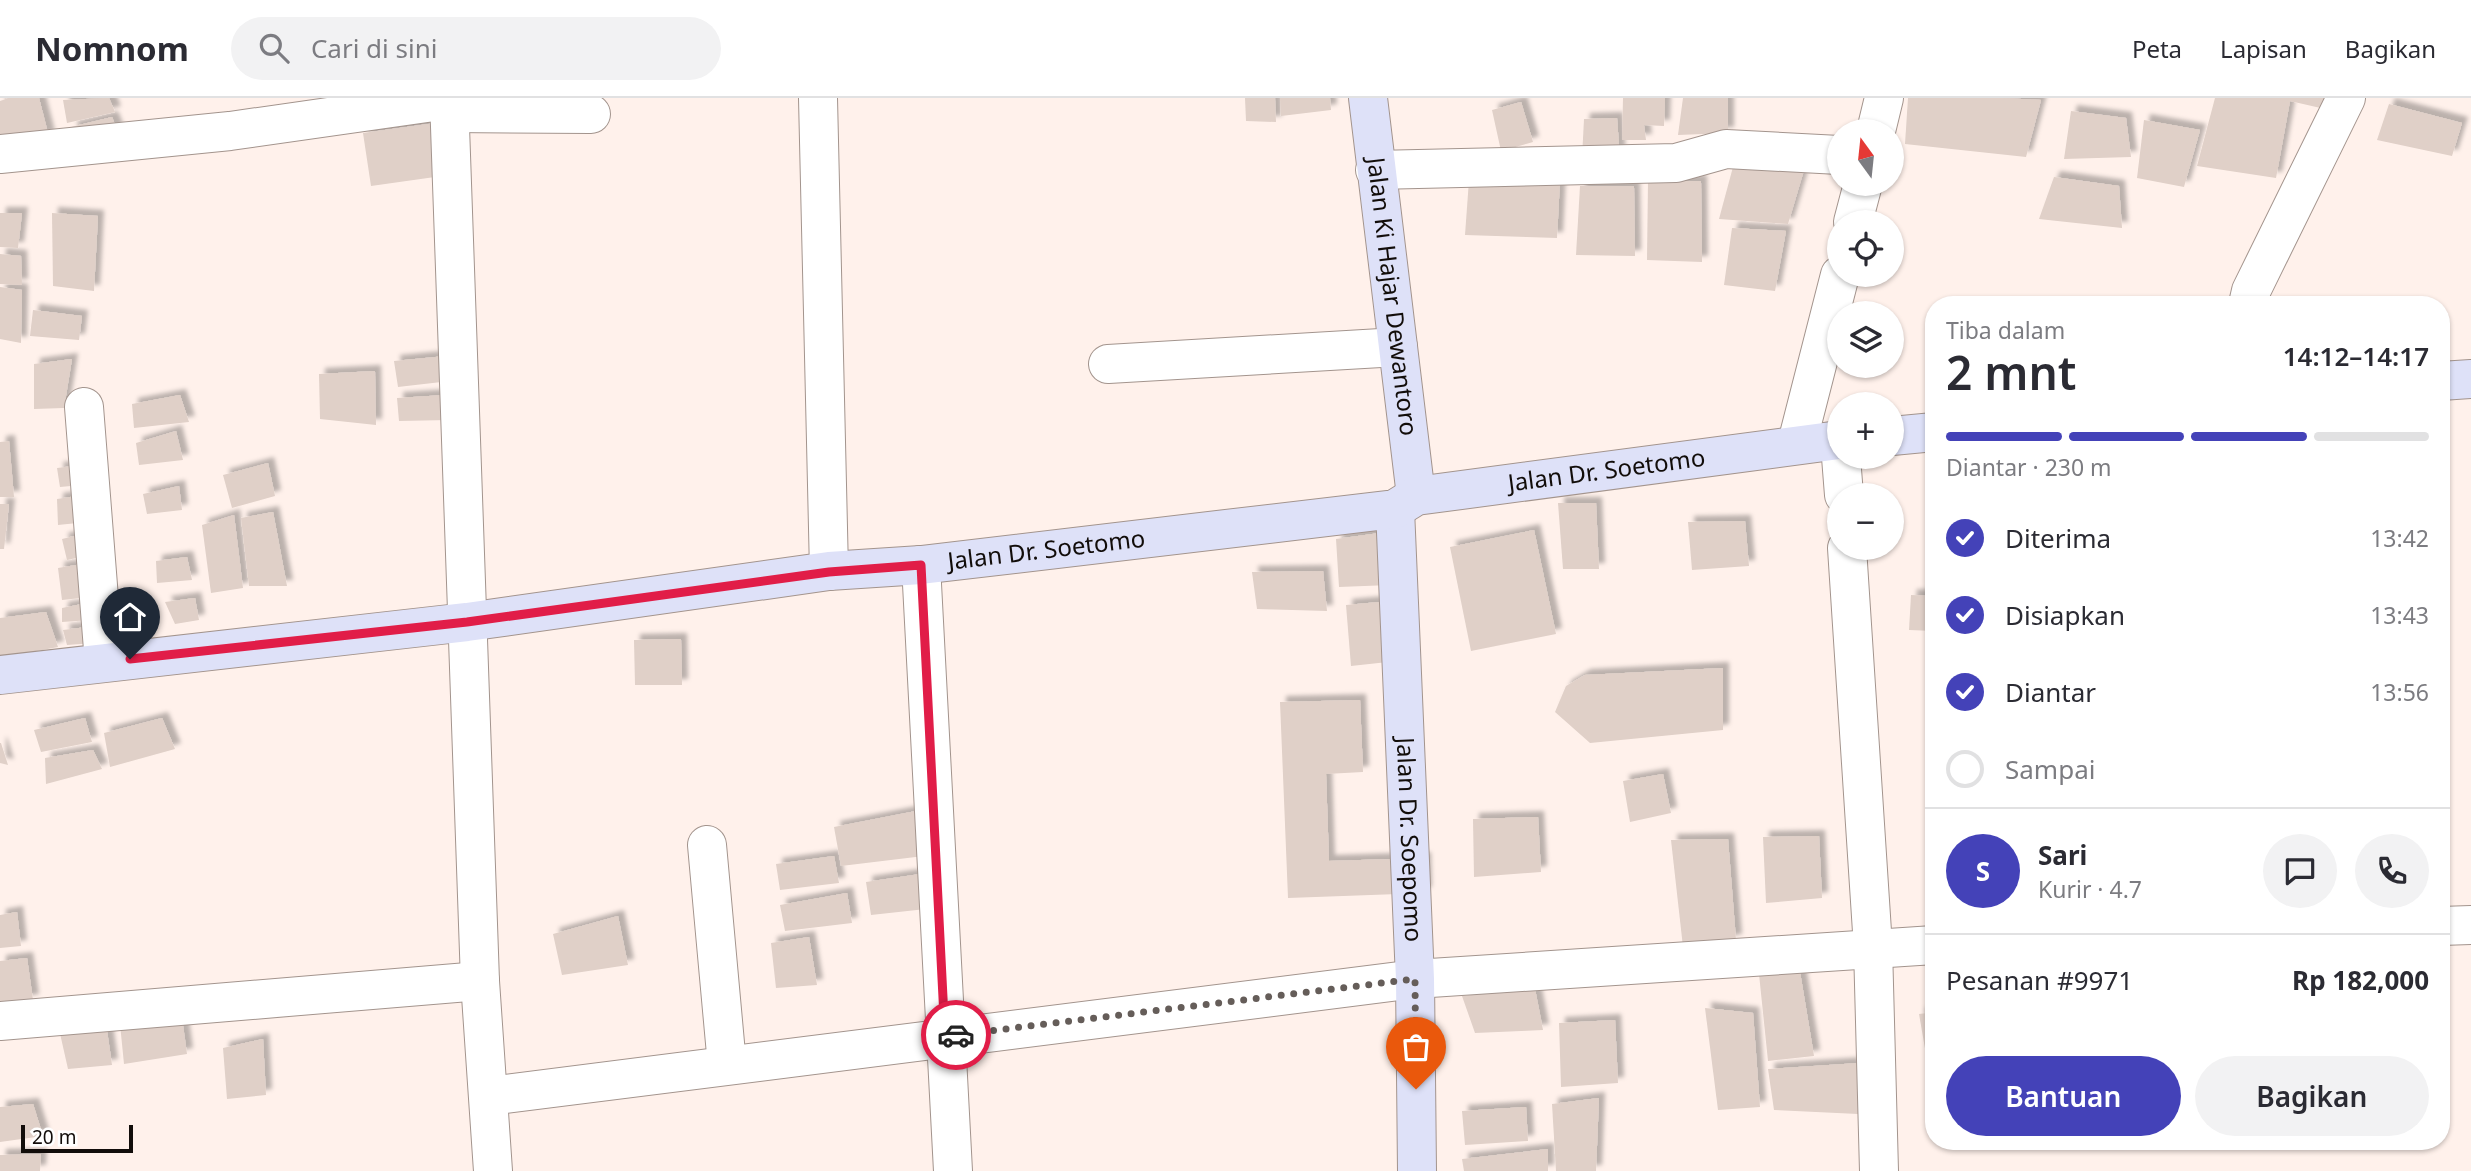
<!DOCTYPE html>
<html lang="id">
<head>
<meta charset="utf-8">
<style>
  :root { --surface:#fff; --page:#f2f2f3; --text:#2b2b33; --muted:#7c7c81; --line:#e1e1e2; --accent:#4442b8 }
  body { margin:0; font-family:"Noto Sans",sans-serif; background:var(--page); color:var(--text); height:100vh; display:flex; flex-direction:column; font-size:26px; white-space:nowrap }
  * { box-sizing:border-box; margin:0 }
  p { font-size:23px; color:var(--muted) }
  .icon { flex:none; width:38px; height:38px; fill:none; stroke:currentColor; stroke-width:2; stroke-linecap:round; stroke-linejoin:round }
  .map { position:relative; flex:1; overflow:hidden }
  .drawer { position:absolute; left:1925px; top:198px; width:525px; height:854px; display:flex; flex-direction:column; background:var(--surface); border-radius:28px; box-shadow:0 2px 5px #0004 }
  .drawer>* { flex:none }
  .needle { width:46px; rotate:345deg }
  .fabs { position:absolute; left:1827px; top:21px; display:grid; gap:14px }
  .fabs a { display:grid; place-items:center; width:77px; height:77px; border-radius:50%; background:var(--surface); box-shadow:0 2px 5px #0004; font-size:35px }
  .scale { position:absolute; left:21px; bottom:18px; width:112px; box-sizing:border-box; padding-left:7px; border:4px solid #120d0a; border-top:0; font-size:19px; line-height:24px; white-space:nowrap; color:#120d0a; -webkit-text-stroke:5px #fff; paint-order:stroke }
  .pin { position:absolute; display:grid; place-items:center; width:60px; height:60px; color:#fff; margin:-72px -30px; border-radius:50% 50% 50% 0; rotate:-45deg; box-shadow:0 0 7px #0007 }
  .pin .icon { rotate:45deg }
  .courier { position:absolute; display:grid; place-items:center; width:70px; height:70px; margin:-35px; border:5px solid #e11d48; border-radius:50%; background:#fff; color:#222; box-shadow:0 2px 9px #0007 }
  .overview em { font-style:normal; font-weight:600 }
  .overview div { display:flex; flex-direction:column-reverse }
  .overview { display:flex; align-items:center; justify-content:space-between; height:119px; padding:0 21px }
  h1 { font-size:46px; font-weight:600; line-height:52px }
  .bar { display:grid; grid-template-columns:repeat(4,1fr); gap:10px 7px; align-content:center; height:84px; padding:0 21px }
  .bar i { height:9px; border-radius:5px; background:var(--line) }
  .bar .selected { background:var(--accent) }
  .bar p { grid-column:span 4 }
  .line { display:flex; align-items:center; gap:18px; padding:0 21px; border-top:2px solid var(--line) }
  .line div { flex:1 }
  .round { display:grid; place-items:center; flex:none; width:74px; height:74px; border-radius:37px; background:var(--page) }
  ol { padding:0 21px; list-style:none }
  li { display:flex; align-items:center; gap:21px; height:77px }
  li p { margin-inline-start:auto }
  li .icon { padding:7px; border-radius:50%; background:var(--accent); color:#fff; stroke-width:4 }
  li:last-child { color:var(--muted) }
  li i { width:38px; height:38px; border:4px solid var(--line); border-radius:50% }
  .action { display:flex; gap:14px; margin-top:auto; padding:14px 21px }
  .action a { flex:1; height:80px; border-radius:42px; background:var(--accent); color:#fff; font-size:28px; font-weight:600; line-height:80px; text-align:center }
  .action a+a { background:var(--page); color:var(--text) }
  header { display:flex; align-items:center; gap:42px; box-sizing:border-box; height:98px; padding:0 35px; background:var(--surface); border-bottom:2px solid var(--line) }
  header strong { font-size:33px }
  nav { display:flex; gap:38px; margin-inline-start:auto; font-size:24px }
  .search { width:490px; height:63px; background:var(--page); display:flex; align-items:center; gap:18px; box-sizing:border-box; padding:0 24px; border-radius:38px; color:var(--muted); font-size:26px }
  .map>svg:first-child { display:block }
</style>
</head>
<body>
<header>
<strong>Nomnom</strong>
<div class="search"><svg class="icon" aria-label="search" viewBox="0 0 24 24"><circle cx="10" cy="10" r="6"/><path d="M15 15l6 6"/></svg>Cari di sini</div>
<nav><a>Peta</a><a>Lapisan</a><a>Bagikan</a></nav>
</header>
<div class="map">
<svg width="2471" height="1073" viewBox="0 0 2471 1073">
  <defs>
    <filter id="shadow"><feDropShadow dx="6" dy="-6" stdDeviation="2" flood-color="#0004"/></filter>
  </defs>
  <rect width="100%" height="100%" fill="#fff1eb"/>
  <g fill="#e0d0c8" filter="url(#shadow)">
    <polygon points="9,0 39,0 49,39 0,48 0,3"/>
    <polygon points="109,0 115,14 67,25 63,2"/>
    <polygon points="1245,0 1275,0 1276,24 1246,23"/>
    <polygon points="1280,0 1330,0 1331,12 1281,18"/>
    <polygon points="1623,0 1665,0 1664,28 1644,27 1646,42 1622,42"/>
    <polygon points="1683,0 1728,0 1728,35 1678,37"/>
    <polygon points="1908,0 2003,0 2041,2 2026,59 1905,46"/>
    <polygon points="2215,0 2343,0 2338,14 2290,3 2276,80 2197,68"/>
    <polygon points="1521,4 1533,44 1501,53 1492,12"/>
    <polygon points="2389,6 2462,25 2452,58 2377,42"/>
    <polygon points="2071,13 2126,20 2131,59 2064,61"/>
    <polygon points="112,19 120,39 75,45 71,29"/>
    <polygon points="1617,20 1620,61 1582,60 1584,21"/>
    <polygon points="2144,22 2200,32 2184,89 2137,80"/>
    <polygon points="436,25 442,78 371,88 363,35"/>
    <polygon points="1733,69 1804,72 1788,126 1719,121"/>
    <polygon points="2054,79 2119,88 2122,130 2039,121"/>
    <polygon points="1469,82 1560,82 1557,140 1465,137"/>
    <polygon points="1648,83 1701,83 1702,164 1647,162"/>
    <polygon points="1580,88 1634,88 1635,158 1576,157"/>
    <polygon points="0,115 22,115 18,150 0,149"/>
    <polygon points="52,115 98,118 94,193 53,188"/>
    <polygon points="1732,130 1786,133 1775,193 1724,187"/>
    <polygon points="0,156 21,158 22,187 0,186"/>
    <polygon points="0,189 22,192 21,245 0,241"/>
    <polygon points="33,212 82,218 79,242 30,238"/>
    <polygon points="446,258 450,283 398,289 394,263"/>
    <polygon points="72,261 64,310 34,311 34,266"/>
    <polygon points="375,273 376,327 320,321 319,276"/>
    <polygon points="180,297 189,324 134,330 132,306"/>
    <polygon points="445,297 449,322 399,323 397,300"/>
    <polygon points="176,333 183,362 139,367 136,345"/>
    <polygon points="9,343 14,399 0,399 0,344"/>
    <polygon points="268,365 275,398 232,410 223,377"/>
    <polygon points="82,367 82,387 60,389 57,370"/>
    <polygon points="179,388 182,412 147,416 143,396"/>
    <polygon points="84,397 87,424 58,427 57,401"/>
    <polygon points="1558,405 1596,405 1599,471 1563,471"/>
    <polygon points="0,406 9,406 4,451 0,451"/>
    <polygon points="273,414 287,488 249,488 241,420"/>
    <polygon points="234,417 243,490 211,495 202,427"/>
    <polygon points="1745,423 1749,468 1692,472 1688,424"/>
    <polygon points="1534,432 1556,536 1471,553 1450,449"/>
    <polygon points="1387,434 1390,487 1339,489 1336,441"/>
    <polygon points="87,435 90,457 67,462 62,441"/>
    <polygon points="187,459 192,482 157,485 156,463"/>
    <polygon points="88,465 90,499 62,502 58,470"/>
    <polygon points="1323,473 1327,513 1257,511 1252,474"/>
    <polygon points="1911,497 1934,498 1934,533 1909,532"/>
    <polygon points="195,500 199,522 175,526 165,504"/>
    <polygon points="1390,503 1397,563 1351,568 1346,507"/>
    <polygon points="92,504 91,522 62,524 62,510"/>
    <polygon points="46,514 58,549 0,560 0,520"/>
    <polygon points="95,528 94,545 67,547 63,532"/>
    <polygon points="681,541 682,587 635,587 634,542"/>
    <polygon points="1723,570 1723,632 1590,645 1555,614 1566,588 1585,577"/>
    <polygon points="1360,602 1363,674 1326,676 1329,763 1425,760 1426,795 1288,800 1280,604"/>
    <polygon points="85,620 92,644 41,654 34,632"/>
    <polygon points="162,620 175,651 110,669 104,635"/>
    <polygon points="0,645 1,645 8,667 0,665"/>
    <polygon points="93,652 102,671 46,686 45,660"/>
    <polygon points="1663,676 1671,715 1630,724 1623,683"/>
    <polygon points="916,713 924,758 841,768 834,729"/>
    <polygon points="1538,719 1541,774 1474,779 1473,721"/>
    <polygon points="1819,738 1822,800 1766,805 1763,739"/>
    <polygon points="1728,741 1736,842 1683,849 1671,742"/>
    <polygon points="834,758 839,785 780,792 776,766"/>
    <polygon points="927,775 935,810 871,817 866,784"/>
    <polygon points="847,795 852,825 785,833 780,807"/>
    <polygon points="17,814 21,848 0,850 0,817"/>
    <polygon points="618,818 628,867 562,877 553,836"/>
    <polygon points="809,839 817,887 776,890 771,845"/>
    <polygon points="27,860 33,902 0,906 0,863"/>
    <polygon points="1800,874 1814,958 1768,963 1759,876"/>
    <polygon points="1535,891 1543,932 1475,935 1462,898"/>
    <polygon points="1705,910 1753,915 1760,1009 1718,1012"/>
    <polygon points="181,913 187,956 124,966 120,926"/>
    <polygon points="1934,914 1934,961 1927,962 1919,916"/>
    <polygon points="1615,922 1618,985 1561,989 1559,925"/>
    <polygon points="106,926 112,967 68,971 59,931"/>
    <polygon points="263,941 266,997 227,1001 223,950"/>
    <polygon points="1859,965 1858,1016 1774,1012 1768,971"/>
    <polygon points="1599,1000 1596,1073 1556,1073 1552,1006"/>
    <polygon points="33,1006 43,1038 0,1044 0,1009"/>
    <polygon points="1526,1009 1528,1043 1465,1047 1462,1013"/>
    <polygon points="1548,1051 1548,1073 1464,1073 1462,1061"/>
    <polygon points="41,1056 40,1073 0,1073 0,1057"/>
  </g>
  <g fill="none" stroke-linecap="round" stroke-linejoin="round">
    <g stroke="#a3948d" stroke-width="40">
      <g id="street">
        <polyline points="449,0 480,883 493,1073"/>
        <polyline points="818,0 829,473"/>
        <polyline points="449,15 591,16"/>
        <polyline points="1876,33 1884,0"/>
        <polyline points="0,56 230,33 448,2"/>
        <polyline points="1375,72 1676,65 1726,51 1839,57"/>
        <polyline points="1853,124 1863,86"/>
        <polyline points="2248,206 2251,193 2346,0"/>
        <polyline points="1108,266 1398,249"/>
        <polyline points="84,309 104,564"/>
        <polyline points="1797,345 1840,177"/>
        <polyline points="1841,359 1844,397"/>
        <polyline points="1847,450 1873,849 1879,1073"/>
        <polyline points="921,467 953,1073"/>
        <polyline points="707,747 727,967"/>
        <polyline points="2441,828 2471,827"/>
        <polyline points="0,923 480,883"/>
        <polyline points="489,998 1415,881 1934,847"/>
      </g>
    </g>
    <g stroke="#a3948d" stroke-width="40">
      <g id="secondary">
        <path id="s1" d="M1368,0L1416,398"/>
        <polyline points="2441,283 2471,281"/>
        <polyline points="1892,338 1934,334"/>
        <path id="s2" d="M1395,411L1415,881L1417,1073"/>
        <path id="s3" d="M0,577L467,524L829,473L921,467L1395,411L1416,398L1839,342"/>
      </g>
    </g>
    <use href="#street" stroke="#fff" stroke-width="38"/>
    <use href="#secondary" stroke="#dee1f8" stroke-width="38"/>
  </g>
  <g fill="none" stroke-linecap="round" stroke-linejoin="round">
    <polyline stroke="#655d59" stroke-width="7" stroke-dasharray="0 12.6" points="956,937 1415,881 1416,991"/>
    <polyline stroke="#e11d48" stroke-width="9" points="130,561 467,524 829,474 921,467 945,939 956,937"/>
  </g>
  <g text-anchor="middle" stroke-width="7" stroke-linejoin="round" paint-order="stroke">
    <g font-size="24" fill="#120d0a" stroke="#fff">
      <text dy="8" stroke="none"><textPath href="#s1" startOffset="200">Jalan Ki Hajar Dewantoro</textPath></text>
      <text dy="8" stroke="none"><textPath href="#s3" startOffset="1622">Jalan Dr. Soetomo</textPath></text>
      <text dy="8" stroke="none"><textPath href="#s3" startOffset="1054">Jalan Dr. Soetomo</textPath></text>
      <text dy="8" stroke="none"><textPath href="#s2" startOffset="331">Jalan Dr. Soepomo</textPath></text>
    </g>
  </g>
</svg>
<div class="fabs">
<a><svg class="needle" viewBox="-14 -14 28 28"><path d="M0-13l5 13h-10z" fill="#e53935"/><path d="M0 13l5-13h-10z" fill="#7c7c81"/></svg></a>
<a><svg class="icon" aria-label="locate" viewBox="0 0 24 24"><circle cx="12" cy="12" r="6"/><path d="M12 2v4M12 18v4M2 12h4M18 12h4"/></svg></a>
<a><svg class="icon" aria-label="layers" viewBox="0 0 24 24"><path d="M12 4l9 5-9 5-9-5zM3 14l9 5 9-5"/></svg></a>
<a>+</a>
<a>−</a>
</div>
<div class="scale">20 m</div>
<div class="pin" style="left:1416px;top:991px;background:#ea580c"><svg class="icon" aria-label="bag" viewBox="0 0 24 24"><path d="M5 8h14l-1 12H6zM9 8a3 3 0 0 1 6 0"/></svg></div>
<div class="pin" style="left:130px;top:561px;background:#1f2937"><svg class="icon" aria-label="home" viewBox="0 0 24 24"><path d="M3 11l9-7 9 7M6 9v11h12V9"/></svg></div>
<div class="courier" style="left:956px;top:937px"><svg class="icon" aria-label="car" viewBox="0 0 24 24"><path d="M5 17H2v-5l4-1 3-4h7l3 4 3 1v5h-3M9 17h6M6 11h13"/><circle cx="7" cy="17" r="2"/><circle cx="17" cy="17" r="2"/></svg></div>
<section class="drawer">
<div class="overview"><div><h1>2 mnt</h1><p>Tiba dalam</p></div><em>14:12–14:17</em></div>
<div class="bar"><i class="selected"></i><i class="selected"></i><i class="selected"></i><i></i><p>Diantar · 230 m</p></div>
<ol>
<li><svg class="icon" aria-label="check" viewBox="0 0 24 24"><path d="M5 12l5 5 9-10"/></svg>Diterima<p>13:42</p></li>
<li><svg class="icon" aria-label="check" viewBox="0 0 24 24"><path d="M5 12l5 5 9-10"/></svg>Disiapkan<p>13:43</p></li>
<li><svg class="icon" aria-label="check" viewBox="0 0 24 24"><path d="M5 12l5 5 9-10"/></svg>Diantar<p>13:56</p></li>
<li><i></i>Sampai</li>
</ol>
<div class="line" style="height:126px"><b class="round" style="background:var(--accent);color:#fff">S</b><div><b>Sari</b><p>Kurir · 4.7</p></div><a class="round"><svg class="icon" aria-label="chat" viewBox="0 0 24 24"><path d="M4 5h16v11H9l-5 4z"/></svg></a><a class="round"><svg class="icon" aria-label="phone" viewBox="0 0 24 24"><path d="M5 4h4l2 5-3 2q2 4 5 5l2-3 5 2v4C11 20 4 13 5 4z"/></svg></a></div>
<div class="line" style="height:91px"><div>Pesanan #9971</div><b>Rp 182,000</b></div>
<div class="action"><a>Bantuan</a><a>Bagikan</a></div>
</section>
</div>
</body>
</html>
